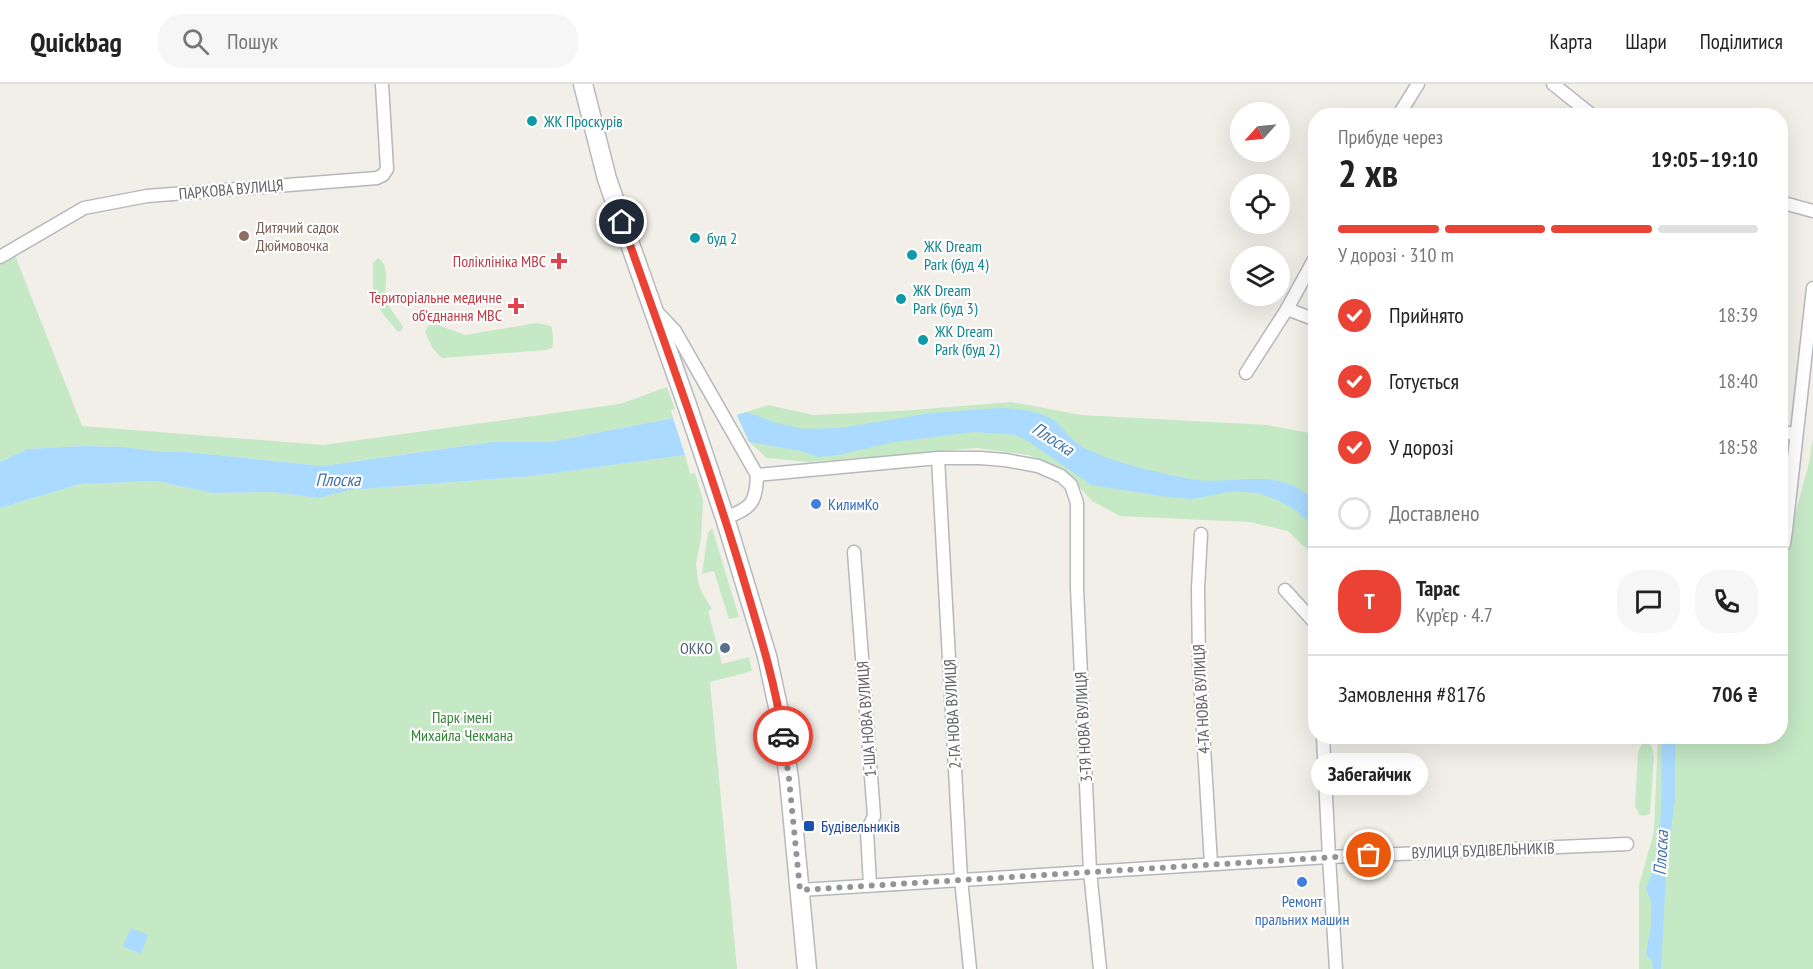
<!DOCTYPE html>
<html lang="uk">
<head>
<meta charset="utf-8">
<style>
  :root { --surface:#fff; --page:#f6f6f6; --text:#222; --muted:#767676; --line:#e0e0e0; --accent:#ea4335 }
  body { margin:0; font-family:"PT Sans Narrow",sans-serif; background:var(--page); color:var(--text); height:100vh; display:flex; flex-direction:column; font-size:22px; white-space:nowrap }
  * { box-sizing:border-box; margin:0 }
  p { font-size:20px; color:var(--muted) }
  .icon { flex:none; width:33px; height:33px; fill:none; stroke:currentColor; stroke-width:2; stroke-linecap:round; stroke-linejoin:round }
  .map { position:relative; flex:1; overflow:hidden }
  .sheet { position:absolute; left:1308px; top:24px; width:480px; height:636px; display:flex; flex-direction:column; background:var(--surface); border-radius:24px; box-shadow:0 6px 24px #0002 }
  .sheet>* { flex:none }
  .needle { width:39px; rotate:243deg }
  .buttons { position:absolute; left:1230px; top:18px; display:grid; gap:12px }
  .buttons a { display:grid; place-items:center; width:60px; height:60px; border-radius:50%; background:var(--surface); box-shadow:0 6px 24px #0002; font-size:30px }
  .pin { position:absolute; display:grid; place-items:center; width:51px; height:51px; color:#fff; margin:-26px; border:3px solid #fff; border-radius:50%; box-shadow:0 2px 6px #0007 }
  .courier { position:absolute; display:grid; place-items:center; width:60px; height:60px; margin:-30px; border:4px solid #ea4335; border-radius:50%; background:#fff; color:#222; box-shadow:0 2px 8px #0007 }
  .bubble { position:absolute; height:42px; border-radius:21px; background:var(--surface); box-shadow:0 6px 24px #0002; font-size:20px; font-weight:600; line-height:42px; text-align:center }
  .head em { font-style:normal; font-weight:600 }
  .head div { display:flex; flex-direction:column-reverse }
  .head { display:flex; align-items:center; justify-content:space-between; height:102px; padding:0 30px }
  h1 { font-size:39px; font-weight:600; line-height:45px }
  .bar { display:grid; grid-template-columns:repeat(4,1fr); gap:9px 6px; align-content:center; height:72px; padding:0 30px }
  .bar i { height:8px; border-radius:4px; background:var(--line) }
  .bar .on { background:var(--accent) }
  .bar p { grid-column:span 4 }
  .line { display:flex; align-items:center; gap:15px; padding:0 30px; border-top:2px solid var(--line) }
  .line div { flex:1 }
  .round { display:grid; place-items:center; flex:none; width:63px; height:63px; border-radius:24px; background:var(--page) }
  ol { padding:0 30px; list-style:none }
  li { display:flex; align-items:center; gap:18px; height:66px }
  li p { margin-inline-start:auto }
  li .icon { padding:6px; border-radius:50%; background:var(--accent); color:#fff; stroke-width:4 }
  li:last-child { color:var(--muted) }
  li i { width:33px; height:33px; border:3px solid var(--line); border-radius:50% }
  header { display:flex; align-items:center; gap:36px; box-sizing:border-box; height:84px; padding:0 30px; background:var(--surface); border-bottom:2px solid var(--line) }
  header strong { font-size:28px }
  nav { display:flex; gap:33px; margin-inline-start:auto; font-size:21px }
  .search { width:420px; height:54px; background:var(--page); display:flex; align-items:center; gap:15px; box-sizing:border-box; padding:0 21px; border-radius:24px; color:var(--muted); font-size:22px }
  .map>svg:first-child { display:block }
</style>
</head>
<body>
<header>
<strong>Quickbag</strong>
<div class="search"><svg class="icon" aria-label="search" viewBox="0 0 24 24"><circle cx="10" cy="10" r="6"/><path d="M15 15l6 6"/></svg>Пошук</div>
<nav><a>Карта</a><a>Шари</a><a>Поділитися</a></nav>
</header>
<div class="map">
<svg width="1813" height="885" viewBox="0 0 1813 885">
  <rect width="100%" height="100%" fill="#f1efe8"/>
  <g fill="#c5e8c5">
    <polygon points="15,171 82,342 323,361 620,320 667,303 675,325 671,326 673,334 550,358 492,358 323,382 187,368 153,367 124,363 84,362 27,365 0,378 0,181"/>
    <path d="M378,174C391,183 384,200 386,214C388,224 398,234 403,243L402,246L398,248L383,230L373,210V179Z"/>
    <path d="M537,239L551,242C553,249 554,257 552,264L546,266L442,274L433,265L425,248L428,242L435,240L465,251Z"/>
    <polygon points="1012,318 1081,331 1267,341 1315,350 1315,473 1288,447 1250,438 1120,432 1092,417 1068,390 1029,371 977,364 810,378 767,374 749,358 737,331 768,321 813,331 900,327"/>
    <polygon points="1813,354 1813,885 1639,885 1639,802 1654,747 1658,653 1780,652 1781,483 1809,379"/>
    <polygon points="685,371 690,390 695,389 703,416 701,454 696,480 698,496 701,507 712,525 708,527 722,580 749,573 752,587 710,598 737,885 0,885 0,424 80,400 156,397 213,409 272,408 319,414 350,406 533,392"/>
    <polygon points="712,444 739,533 729,535 714,487 702,490 708,449"/>
    <path d="M1647,658C1653,661 1653,667 1654,673L1650,730L1643,732L1639,730L1635,722L1638,668L1642,660Z"/>
  </g>
  <g fill="#aadaff">
    <path d="M1001,324C1016,325 1036,326 1050,334C1062,340 1069,355 1081,362C1106,377 1159,389 1190,395C1233,403 1280,380 1315,417V445L1296,426L1275,415L1257,409L1234,407L1192,415L1161,412L1091,401L1031,359L1016,351L974,348L894,358L838,371L818,373L801,367L749,358L737,331L746,328L776,339L803,345L841,344L931,329Z"/>
    <polygon points="673,334 685,371 533,392 350,406 319,414 272,408 213,409 156,397 80,400 0,424 0,378 27,365 84,362 124,363 153,367 187,368 323,382 492,358 550,358"/>
    <path d="M1662,653H1675V716L1667,773L1661,885H1653L1652,876L1646,871L1651,841V817L1646,805C1665,760 1661,701 1662,653Z"/>
    <polygon points="131,844 148,851 141,870 123,862"/>
  </g>
  <g fill="none" stroke-linecap="round" stroke-linejoin="round">
    <g stroke="#b5b8bc" stroke-width="15">
      <g id="street">
        <polyline points="1553,0 1593,32"/>
        <polyline points="1398,32 1418,0"/>
        <polyline points="1780,118 1813,127"/>
        <polyline points="0,173 84,124 147,112 377,94 383,91 387,85 382,0"/>
        <polyline points="1287,225 1316,236"/>
        <path d="M656,227L675,247L757,391C756,420 751,424 725,434"/>
        <polyline points="1246,289 1287,225 1316,172"/>
        <polyline points="1780,348 1796,350"/>
        <polyline points="938,374 961,795 970,885"/>
        <polyline points="757,391 938,374 980,374 1005,376 1038,382 1061,392 1071,401 1077,419 1077,504 1090,787 1100,885"/>
        <polyline points="1201,450 1198,504 1199,580 1211,780"/>
        <polyline points="1780,465 1784,460 1786,446 1813,204"/>
        <polyline points="854,468 874,732 867,747 870,801"/>
        <polyline points="1285,506 1316,540"/>
        <polyline points="1323,652 1329,773 1336,885"/>
        <polyline points="800,806 1329,773 1627,760"/>
      </g>
    </g>
    <g stroke="#b6babf" stroke-width="21">
      <polyline id="secondary" points="583,0 607,95 687,321 725,434 767,572 780,632 789,695 807,885"/>
    </g>
    <use href="#street" stroke="#fff" stroke-width="12"/>
    <use href="#secondary" stroke="#fff" stroke-width="18"/>
  </g>
  <g fill="none" stroke-linecap="round" stroke-linejoin="round">
    <polyline stroke="#929495" stroke-width="6" stroke-dasharray="0 10.8" points="783,652 789,695 800,806 1369,771"/>
    <path stroke="#ea4335" stroke-width="8" d="M622,138C663,255 706,371 742,490C758,544 775,597 783,652"/>
  </g>
  <g fill="#0f9aa8" stroke="#fff" stroke-width="2">
    <circle cx="532" cy="37" r="6"/>
    <circle cx="695" cy="154" r="6"/>
    <circle cx="912" cy="171" r="6"/>
    <circle cx="901" cy="215" r="6"/>
    <circle cx="923" cy="256" r="6"/>
  </g>
  <circle fill="#8d6e63" stroke="#fff" stroke-width="2" cx="244" cy="152" r="6"/>
  <g fill="#e0444e" stroke="#fff" stroke-width="2">
    <path d="M556 168h6v6h6v6h-6v6h-6v-6h-6v-6h6z"/>
    <path d="M513 213h6v6h6v6h-6v6h-6v-6h-6v-6h6z"/>
  </g>
  <g fill="#3f7fe0" stroke="#fff" stroke-width="2">
    <circle cx="816" cy="420" r="6"/>
    <circle cx="1302" cy="798" r="6"/>
  </g>
  <circle fill="#5c6f8a" stroke="#fff" stroke-width="2" cx="725" cy="564" r="6"/>
  <rect fill="#1a4fb4" stroke="#fff" stroke-width="2" x="803" y="736" width="12" height="12" rx="3"/>
  <g text-anchor="middle" stroke-width="4.5" stroke-linejoin="round" paint-order="stroke">
    <g font-size="16" fill="#0d838f" stroke="#fff" text-anchor="start">
      <text x="544" y="43">ЖК Проскурів</text>
      <text x="707" y="160">буд 2</text>
      <text x="924" y="168">ЖК Dream<tspan x="924" dy="18">Park (буд 4)</tspan></text>
      <text x="913" y="212">ЖК Dream<tspan x="913" dy="18">Park (буд 3)</tspan></text>
      <text x="935" y="253">ЖК Dream<tspan x="935" dy="18">Park (буд 2)</tspan></text>
    </g>
    <g font-size="16" fill="#5f6368" stroke="#fff">
      <text transform="translate(231 105) rotate(-5)" y="6">ПАРКОВА ВУЛИЦЯ</text>
      <text transform="translate(1201 615) rotate(-93)" y="6">4-ТА НОВА ВУЛИЦЯ</text>
      <text transform="translate(952 630) rotate(-93)" y="6">2-ГА НОВА ВУЛИЦЯ</text>
      <text transform="translate(866 635) rotate(-94)" y="6">1-ША НОВА ВУЛИЦЯ</text>
      <text transform="translate(1083 643) rotate(-93)" y="6">3-ТЯ НОВА ВУЛИЦЯ</text>
      <text transform="translate(1483 766) rotate(-2)" y="6">ВУЛИЦЯ БУДІВЕЛЬНИКІВ</text>
    </g>
    <g font-size="16" fill="#785e54" stroke="#fff" text-anchor="start">
      <text x="256" y="149">Дитячий садок<tspan x="256" dy="18">Дюймовочка</tspan></text>
    </g>
    <g font-size="16" fill="#be3a42" stroke="#fff" text-anchor="end">
      <text x="546" y="183">Поліклініка МВС</text>
      <text x="502" y="219">Територіальне медичне<tspan x="502" dy="18">об'єднання МВС</tspan></text>
    </g>
    <g font-size="16" fill="#366cbe" stroke="#fff" text-anchor="start">
      <text x="828" y="426">КилимКо</text>
      <text x="1302" y="823" text-anchor="middle">Ремонт<tspan x="1302" dy="18">пральних машин</tspan></text>
    </g>
    <g font-size="16" fill="#4e5e75" stroke="#fff" text-anchor="end">
      <text x="713" y="570">OKKO</text>
    </g>
    <g font-size="16" fill="#348238" stroke="#fff">
      <text x="462" y="639">Парк імені<tspan x="462" dy="18">Михайла Чекмана</tspan></text>
    </g>
    <g font-size="16" fill="#164399" stroke="#fff" text-anchor="start">
      <text x="821" y="748">Будівельників</text>
    </g>
    <g font-size="18" font-style="italic" fill="#4174aa" stroke="#fff">
      <text transform="translate(1053 355) rotate(33)" y="6">Плоска</text>
      <text x="338" y="402">Плоска</text>
      <text transform="translate(1661 769) rotate(-87)" y="6">Плоска</text>
    </g>
  </g>
</svg>
<div class="buttons">
<a><svg class="needle" viewBox="-14 -14 28 28"><path d="M0-13l5 13h-10z" fill="#e53935"/><path d="M0 13l5-13h-10z" fill="#767676"/></svg></a>
<a><svg class="icon" aria-label="locate" viewBox="0 0 24 24"><circle cx="12" cy="12" r="6"/><path d="M12 2v4M12 18v4M2 12h4M18 12h4"/></svg></a>
<a><svg class="icon" aria-label="layers" viewBox="0 0 24 24"><path d="M12 4l9 5-9 5-9-5zM3 14l9 5 9-5"/></svg></a>
</div>
<div class="pin" style="left:1369px;top:771px;background:#ea580c"><svg class="icon" aria-label="bag" viewBox="0 0 24 24"><path d="M5 8h14l-1 12H6zM9 8a3 3 0 0 1 6 0"/></svg></div>
<div class="pin" style="left:622px;top:138px;background:#1f2937"><svg class="icon" aria-label="home" viewBox="0 0 24 24"><path d="M3 11l9-7 9 7M6 9v11h12V9"/></svg></div>
<div class="courier" style="left:783px;top:652px"><svg class="icon" aria-label="car" viewBox="0 0 24 24"><path d="M5 17H2v-5l4-1 3-4h7l3 4 3 1v5h-3M9 17h6M6 11h13"/><circle cx="7" cy="17" r="2"/><circle cx="17" cy="17" r="2"/></svg></div>
<div class="bubble" style="left:1311px;top:669px;width:117px">Забегайчик</div>
<section class="sheet">
<div class="head"><div><h1>2 хв</h1><p>Прибуде через</p></div><em>19:05–19:10</em></div>
<div class="bar"><i class="on"></i><i class="on"></i><i class="on"></i><i></i><p>У дорозі · 310 m</p></div>
<ol>
<li><svg class="icon" aria-label="check" viewBox="0 0 24 24"><path d="M5 12l5 5 9-10"/></svg>Прийнято<p>18:39</p></li>
<li><svg class="icon" aria-label="check" viewBox="0 0 24 24"><path d="M5 12l5 5 9-10"/></svg>Готується<p>18:40</p></li>
<li><svg class="icon" aria-label="check" viewBox="0 0 24 24"><path d="M5 12l5 5 9-10"/></svg>У дорозі<p>18:58</p></li>
<li><i></i>Доставлено</li>
</ol>
<div class="line" style="height:108px"><b class="round" style="background:var(--accent);color:#fff">Т</b><div><b>Тарас</b><p>Кур’єр · 4.7</p></div><a class="round"><svg class="icon" aria-label="chat" viewBox="0 0 24 24"><path d="M4 5h16v11H9l-5 4z"/></svg></a><a class="round"><svg class="icon" aria-label="phone" viewBox="0 0 24 24"><path d="M5 4h4l2 5-3 2q2 4 5 5l2-3 5 2v4C11 20 4 13 5 4z"/></svg></a></div>
<div class="line" style="height:78px"><div>Замовлення #8176</div><b>706 ₴</b></div>
</section>
</div>
</body>
</html>
